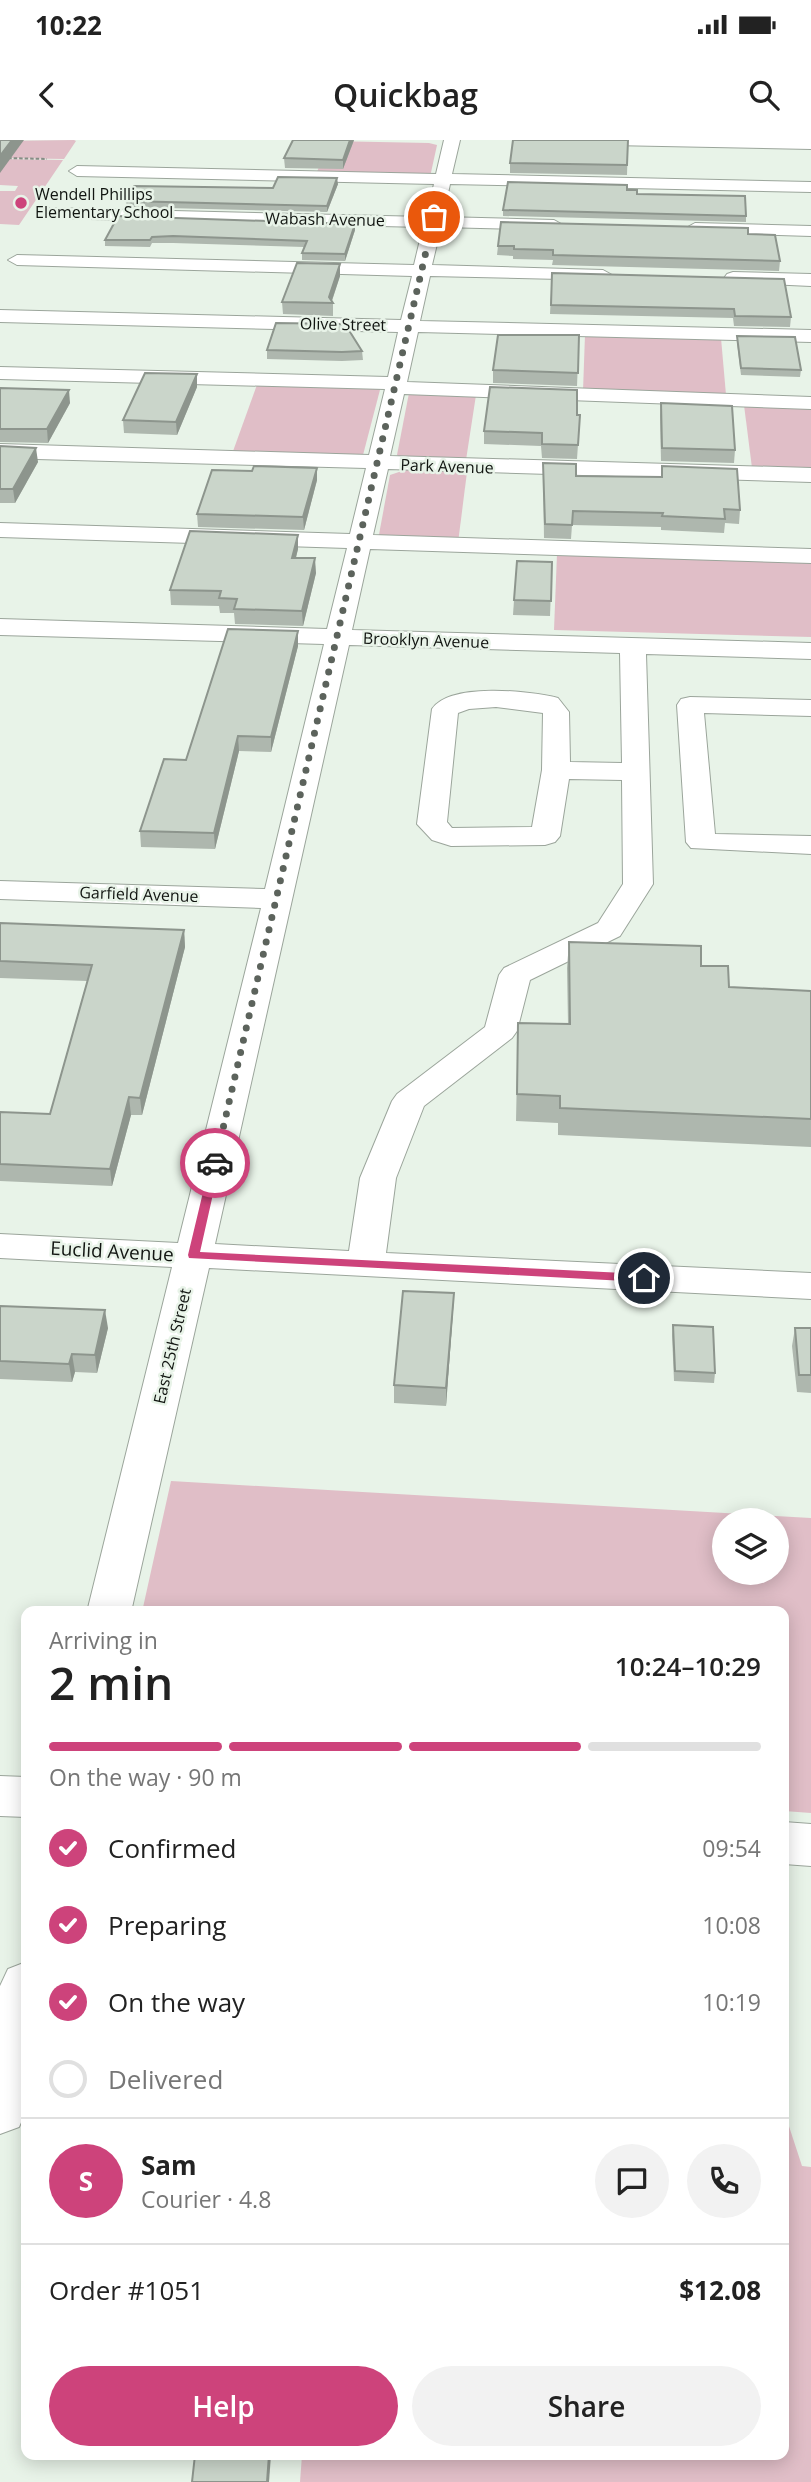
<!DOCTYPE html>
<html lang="en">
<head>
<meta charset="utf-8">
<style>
  :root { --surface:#fff; --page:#f2f2f2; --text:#222; --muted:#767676; --line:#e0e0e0; --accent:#cd437b }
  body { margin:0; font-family:"Open Sans",sans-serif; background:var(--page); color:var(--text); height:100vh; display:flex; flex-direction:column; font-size:26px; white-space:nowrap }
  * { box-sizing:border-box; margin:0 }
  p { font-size:23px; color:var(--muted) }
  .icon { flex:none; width:38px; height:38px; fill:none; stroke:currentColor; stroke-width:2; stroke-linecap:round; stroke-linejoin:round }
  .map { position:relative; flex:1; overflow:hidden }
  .drawer { position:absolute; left:21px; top:1466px; width:768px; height:854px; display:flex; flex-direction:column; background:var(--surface); border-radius:14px; box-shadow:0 4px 18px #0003 }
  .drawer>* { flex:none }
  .controls { position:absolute; left:712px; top:1368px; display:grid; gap:14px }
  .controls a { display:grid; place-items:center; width:77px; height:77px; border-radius:50%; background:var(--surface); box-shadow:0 4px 18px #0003; font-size:35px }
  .pin { position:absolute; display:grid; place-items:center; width:60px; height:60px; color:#fff; margin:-30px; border:4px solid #fff; border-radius:50%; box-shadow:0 2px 7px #0007 }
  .courier { position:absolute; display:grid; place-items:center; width:70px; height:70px; margin:-35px; border:5px solid #cd437b; border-radius:50%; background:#fff; color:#222; box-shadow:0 2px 9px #0007 }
  .headline em { font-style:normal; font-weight:600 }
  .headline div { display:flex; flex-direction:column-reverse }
  .headline { display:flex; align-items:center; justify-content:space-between; height:119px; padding:0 28px }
  h1 { font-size:46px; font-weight:600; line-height:52px }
  .bar { display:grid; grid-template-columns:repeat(4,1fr); gap:10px 7px; align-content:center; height:84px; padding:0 28px }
  .bar i { height:9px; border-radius:5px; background:var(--line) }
  .bar .selected { background:var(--accent) }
  .bar p { grid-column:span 4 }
  .line { display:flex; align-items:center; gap:18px; padding:0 28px; border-top:2px solid var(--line) }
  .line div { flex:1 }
  .round { display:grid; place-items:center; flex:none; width:74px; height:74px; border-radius:37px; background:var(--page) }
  ol { padding:0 28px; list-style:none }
  li { display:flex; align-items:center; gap:21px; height:77px }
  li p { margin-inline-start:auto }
  li .icon { padding:7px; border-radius:50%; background:var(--accent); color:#fff; stroke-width:4 }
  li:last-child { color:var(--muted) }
  li i { width:38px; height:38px; border:4px solid var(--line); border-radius:50% }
  .cta { display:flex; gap:14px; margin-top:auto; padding:14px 28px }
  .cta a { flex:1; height:80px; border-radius:42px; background:var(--accent); color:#fff; font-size:28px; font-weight:600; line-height:80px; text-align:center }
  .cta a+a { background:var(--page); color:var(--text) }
  .status { display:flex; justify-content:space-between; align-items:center; height:49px; padding:0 35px; background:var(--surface); direction:ltr }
  .status svg { height:19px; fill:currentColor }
  header { display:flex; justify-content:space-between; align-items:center; height:91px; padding:0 28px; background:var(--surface); font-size:32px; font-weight:600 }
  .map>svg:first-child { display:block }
</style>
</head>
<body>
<div class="status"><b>10:22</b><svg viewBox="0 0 49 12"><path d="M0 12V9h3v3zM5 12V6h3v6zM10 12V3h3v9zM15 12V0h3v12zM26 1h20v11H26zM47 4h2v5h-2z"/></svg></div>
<header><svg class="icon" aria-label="back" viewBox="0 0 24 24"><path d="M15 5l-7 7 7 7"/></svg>Quickbag<svg class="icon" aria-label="search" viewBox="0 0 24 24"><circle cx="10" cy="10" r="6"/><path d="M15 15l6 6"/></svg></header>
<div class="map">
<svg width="811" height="2342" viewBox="0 0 811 2342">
  <rect width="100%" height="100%" fill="#e8f3e8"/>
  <g fill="#e0bec7" fill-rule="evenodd">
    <polygon points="74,0 76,1 64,19 6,18 0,1"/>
    <polygon points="328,1 429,3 437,5 430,37 316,35"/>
    <polygon points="4,19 63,20 19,85 0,84 0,51 15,51 18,46 0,45 0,26"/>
    <polygon points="585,195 721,198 726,255 583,251"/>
    <polygon points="258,242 381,246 363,315 354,317 232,314"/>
    <polygon points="409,253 476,255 466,320 400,317 397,315"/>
    <polygon points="744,265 811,266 811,330 752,328"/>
    <polygon points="405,330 467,332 458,403 378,400 390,335"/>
    <polygon points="557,414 811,422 811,497 554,490"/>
    <path d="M171,1341L811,1378V1673L784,1671V1472H142ZM724,1381H777V1433H724Z"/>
    <polygon points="784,1971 802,2026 811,2027 811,2342 300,2342 302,2315 784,2315"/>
  </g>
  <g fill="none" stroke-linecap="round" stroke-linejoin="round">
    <g stroke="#9ba59b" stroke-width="2">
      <g id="minor">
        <path d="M444,0H460L452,34L811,42V52L450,44L443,77L554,80L563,85L554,90L441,87L432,125L603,130L612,135L603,140L430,136L420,181L811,190V202L418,192L407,242L811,257V269L404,254L390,316L811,328V342L388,329L373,395L811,409V423L370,409L352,490L811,503V519L646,514L653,744L620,796L530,840L517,891L512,898L424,966L396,1038L386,1113L811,1133V1159L209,1128L131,1472H87L172,1127L0,1118V1094L178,1103L261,768L0,759V741L265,749L324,504L0,495V479L327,489L347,408L0,397V383L350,394L366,328L0,318V304L369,315L385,249L0,239V227L388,237L398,192L0,182V170L401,180L412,136L17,125L8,120L17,115L414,125L423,87L49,78L40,73L49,68L426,77L434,44L77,36L69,31L77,26L436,34ZM349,505L620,513L622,623L570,622L569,572L558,558C531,551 450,542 432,569L417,684L432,700L451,706L545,705L555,702L560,696L569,639L622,640L623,744L598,783L504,828L499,835L485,887L397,954L392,961L360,1038L349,1111L215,1104ZM496,567L543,573L542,630L532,687L452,688L447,682L458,573L469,569Z"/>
        <polygon points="695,83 811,86 811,96 689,92 686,88"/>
        <polygon points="733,132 811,134 811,146 727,142 724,138 727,134"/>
        <polygon points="690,557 811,560 811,576 704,573 715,694 811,696 811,714 691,708 686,702 677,565 681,559"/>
        <polygon points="0,1636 26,1637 26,1677 0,1676"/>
        <polygon points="784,1682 811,1684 811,1726 784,1724"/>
        <polygon points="26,1822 26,1971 19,1987 0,1994 0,1846 8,1829"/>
      </g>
    </g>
    <g stroke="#9ba59b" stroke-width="2">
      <polygon id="major" points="603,0 811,0 811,9 611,5"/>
    </g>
    <polyline stroke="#858d85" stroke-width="2" stroke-dasharray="3.5 2" stroke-linecap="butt" points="0,23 3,18 47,19"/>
    <use href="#minor" fill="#fff" fill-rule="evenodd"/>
    <use href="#major" fill="#fff" fill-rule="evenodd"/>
  </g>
  <g fill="#aeb7ae">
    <polygon points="354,0 343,29 285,28 284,18"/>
    <polygon points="628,0 627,35 510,33 510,23"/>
    <polygon points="338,44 327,72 127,67 126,61 273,48"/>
    <polygon points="627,50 637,54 746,76 746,82 503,76 503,70"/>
    <polygon points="355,84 355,90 345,121 302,120 302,113 304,107 173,103 152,103 150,107 105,106 105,100"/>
    <polygon points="748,94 780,121 779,131 552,125 553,120 513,119 513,116 497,115 498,106"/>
    <polygon points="340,124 340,136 332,161 333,163 333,176 283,174 282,162"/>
    <polygon points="552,133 791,177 790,187 734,186 733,178 550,174"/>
    <polygon points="579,195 577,246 493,243 493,230"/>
    <polygon points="737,196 801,230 800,237 741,235 737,203"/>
    <polygon points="267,210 362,211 363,220 342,221 267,219"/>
    <polygon points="197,234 197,247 177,295 124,293 123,280"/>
    <polygon points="0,248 70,263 48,303 0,302"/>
    <polygon points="661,263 735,310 734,323 661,321 660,276"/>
    <polygon points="577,275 580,275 577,319 542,318 541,306 484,304 484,291"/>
    <polygon points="0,306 38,322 15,363 0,363"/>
    <polygon points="543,323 576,336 661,337 662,326 740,370 739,384 725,383 724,393 661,390 661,387 572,385 571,399 544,398"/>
    <polygon points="317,328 317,340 304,390 198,387 197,374 252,331"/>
    <polygon points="298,395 298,409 296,418 316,433 303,486 235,484 234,473 220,473 219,466 171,465 170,450"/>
    <polygon points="552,422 550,476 513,475 514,460"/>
    <polygon points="298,491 298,506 271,612 239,611 215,709 141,707 140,691 186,620"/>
    <polygon points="0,783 184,790 185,807 142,975 131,975 112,1046 0,1041 0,972 50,974 87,841 0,838"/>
    <polygon points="569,802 701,826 729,847 811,851 811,1007 558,995 558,983 516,981 518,883 568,884 567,828"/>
    <polygon points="454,1153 453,1171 446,1266 394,1263 394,1245"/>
    <polygon points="0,1166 108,1188 97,1233 75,1232 72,1242 0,1239"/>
    <polygon points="673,1185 715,1233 714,1243 674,1241 672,1195"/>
    <polygon points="795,1188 811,1188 811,1253 797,1252 792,1206"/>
  </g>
  <g fill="#8d958d">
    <polygon points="12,0 24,0 0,33 0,16"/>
    <polygon points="350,0 354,0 343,29 343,20"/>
    <polygon points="337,38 338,44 327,72 327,66"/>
    <polygon points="355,84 355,90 345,121 345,114"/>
    <polygon points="340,124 340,136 331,163 329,157"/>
    <polygon points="197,234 197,247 177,295 176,282"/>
    <polygon points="69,250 70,263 48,303 47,289"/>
    <polygon points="36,308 38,322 15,363 13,349"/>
    <polygon points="317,328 317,340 304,390 303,377"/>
    <polygon points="298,395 298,409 292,432 292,418"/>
    <polygon points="315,418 316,433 303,486 302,471"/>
    <polygon points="298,491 298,506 271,612 271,597"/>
    <polygon points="238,596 239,611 215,709 214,693"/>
    <polygon points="184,790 185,807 142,975 140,958"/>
    <polygon points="129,957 131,975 112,1046 110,1029"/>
    <polygon points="454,1153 453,1171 446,1266 446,1248"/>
    <polygon points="105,1170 108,1188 97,1233 95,1215"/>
    <polygon points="72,1214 75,1232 72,1242 69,1224"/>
    <polygon points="269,2315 271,2315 269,2342 267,2342"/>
  </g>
  <g fill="#cad5ca" stroke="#8d958d" stroke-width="2">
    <polygon points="0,0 12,0 0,16"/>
    <polygon points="293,0 350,0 343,20 284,18"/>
    <polygon points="513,0 628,0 627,25 510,23"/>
    <polygon points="278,37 337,38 327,66 126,61 134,46 273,48"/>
    <polygon points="508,42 627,45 627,50 637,50 637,54 745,56 746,76 503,70"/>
    <polygon points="118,76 355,84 345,114 302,113 307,101 173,96 152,97 150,100 105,100"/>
    <polygon points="501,82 748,88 748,94 775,95 780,121 553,115 553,110 514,109 514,106 498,106"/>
    <polygon points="297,123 340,124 329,157 333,163 282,162"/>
    <polygon points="552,133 784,139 791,177 735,176 734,169 551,165"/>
    <polygon points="276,183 345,184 362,211 342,212 267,210"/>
    <polygon points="498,195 579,195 578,233 493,230"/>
    <polygon points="737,196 795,197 801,230 741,228"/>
    <polygon points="145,233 197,234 176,282 123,280"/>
    <polygon points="490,247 577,250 577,275 580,275 578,305 542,304 542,293 484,291"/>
    <polygon points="0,248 69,250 47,289 0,289"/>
    <polygon points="661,263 732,266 735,310 662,308"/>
    <polygon points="0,306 36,308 13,349 0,349"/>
    <polygon points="543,323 576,324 576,336 662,337 662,326 737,329 740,370 724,369 725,379 662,376 663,373 573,371 572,385 545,384"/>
    <polygon points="254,326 317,328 303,377 197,374 212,330 252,331"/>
    <polygon points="190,391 298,395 292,418 315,418 302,471 234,469 237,459 219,458 221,451 170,450"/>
    <polygon points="517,421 552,422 551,461 514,460"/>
    <polygon points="228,489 298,491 271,597 238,596 214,693 140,691 164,619 186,620"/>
    <polygon points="0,783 184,790 140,958 129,957 110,1029 0,1024 0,972 50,974 92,825 0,821"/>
    <polygon points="569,802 701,806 701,826 728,826 729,847 811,851 811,979 560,968 560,956 517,954 518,883 570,884"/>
    <polygon points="403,1151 454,1153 446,1248 394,1245"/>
    <polygon points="0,1166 105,1170 95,1215 72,1214 69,1224 0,1221"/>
    <polygon points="673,1185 713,1187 715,1233 675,1231"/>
    <polygon points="795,1188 811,1188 811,1235 799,1235"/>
    <polygon points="195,2315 269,2315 267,2342 192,2342"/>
  </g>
  <polygon fill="#cd437b" points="215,1020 220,1023 200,1112 644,1134 650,1138 644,1142 189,1118 188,1115 210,1023"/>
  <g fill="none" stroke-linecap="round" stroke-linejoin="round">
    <polyline stroke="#5c635c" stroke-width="7" stroke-dasharray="0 12.6" points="215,1023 434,77"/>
  </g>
  <circle fill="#cd437b" stroke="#e8f3e8" stroke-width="2.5" cx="21" cy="63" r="7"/>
  <g text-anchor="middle" stroke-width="5" stroke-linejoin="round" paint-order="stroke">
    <g font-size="16" fill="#111511" stroke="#e8f3e8" text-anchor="start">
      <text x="35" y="60">Wendell Phillips<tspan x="35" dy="18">Elementary School</tspan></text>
    </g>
    <g font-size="16" fill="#111511" stroke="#e8f3e8">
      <text transform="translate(325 79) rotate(1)" y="6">Wabash Avenue</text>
      <text transform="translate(343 184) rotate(1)" y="6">Olive Street</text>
      <text transform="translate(447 326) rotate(2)" y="6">Park Avenue</text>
      <text transform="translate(426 500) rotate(2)" y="6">Brooklyn Avenue</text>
      <text transform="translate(139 754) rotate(2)" y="6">Garfield Avenue</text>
      <text transform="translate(172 1206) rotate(-77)" y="6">East 25th Street</text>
    </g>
    <g font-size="19" fill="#111511" stroke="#e8f3e8">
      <text transform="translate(112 1111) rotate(3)" y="7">Euclid Avenue</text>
    </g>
  </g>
</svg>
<div class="controls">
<a><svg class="icon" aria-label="layers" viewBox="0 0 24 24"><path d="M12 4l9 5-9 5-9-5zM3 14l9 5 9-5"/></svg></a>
</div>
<div class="pin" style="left:434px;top:77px;background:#ea580c"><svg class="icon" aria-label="bag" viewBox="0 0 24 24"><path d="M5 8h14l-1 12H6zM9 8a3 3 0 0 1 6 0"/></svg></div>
<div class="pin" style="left:644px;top:1138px;background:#1f2937"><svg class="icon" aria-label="home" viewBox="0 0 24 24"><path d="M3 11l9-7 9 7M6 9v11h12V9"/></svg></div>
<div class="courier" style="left:215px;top:1023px"><svg class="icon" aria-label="car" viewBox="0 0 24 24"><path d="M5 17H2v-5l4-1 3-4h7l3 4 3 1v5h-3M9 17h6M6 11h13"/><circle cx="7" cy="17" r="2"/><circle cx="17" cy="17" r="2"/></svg></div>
<section class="drawer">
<div class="headline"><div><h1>2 min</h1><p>Arriving in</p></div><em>10:24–10:29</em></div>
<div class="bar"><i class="selected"></i><i class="selected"></i><i class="selected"></i><i></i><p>On the way · 90 m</p></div>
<ol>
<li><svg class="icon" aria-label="check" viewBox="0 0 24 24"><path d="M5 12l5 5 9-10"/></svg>Confirmed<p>09:54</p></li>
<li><svg class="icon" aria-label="check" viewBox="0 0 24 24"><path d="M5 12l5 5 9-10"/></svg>Preparing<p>10:08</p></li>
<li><svg class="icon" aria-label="check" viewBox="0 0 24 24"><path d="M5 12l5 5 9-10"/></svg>On the way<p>10:19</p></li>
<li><i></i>Delivered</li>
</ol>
<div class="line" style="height:126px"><b class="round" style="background:var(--accent);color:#fff">S</b><div><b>Sam</b><p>Courier · 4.8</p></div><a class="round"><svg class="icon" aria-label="chat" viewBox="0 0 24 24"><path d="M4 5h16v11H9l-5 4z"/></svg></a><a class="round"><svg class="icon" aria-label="phone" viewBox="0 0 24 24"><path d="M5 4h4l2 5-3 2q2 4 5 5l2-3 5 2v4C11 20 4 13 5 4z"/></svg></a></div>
<div class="line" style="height:91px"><div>Order #1051</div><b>$12.08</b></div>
<div class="cta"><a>Help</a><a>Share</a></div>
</section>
</div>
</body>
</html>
